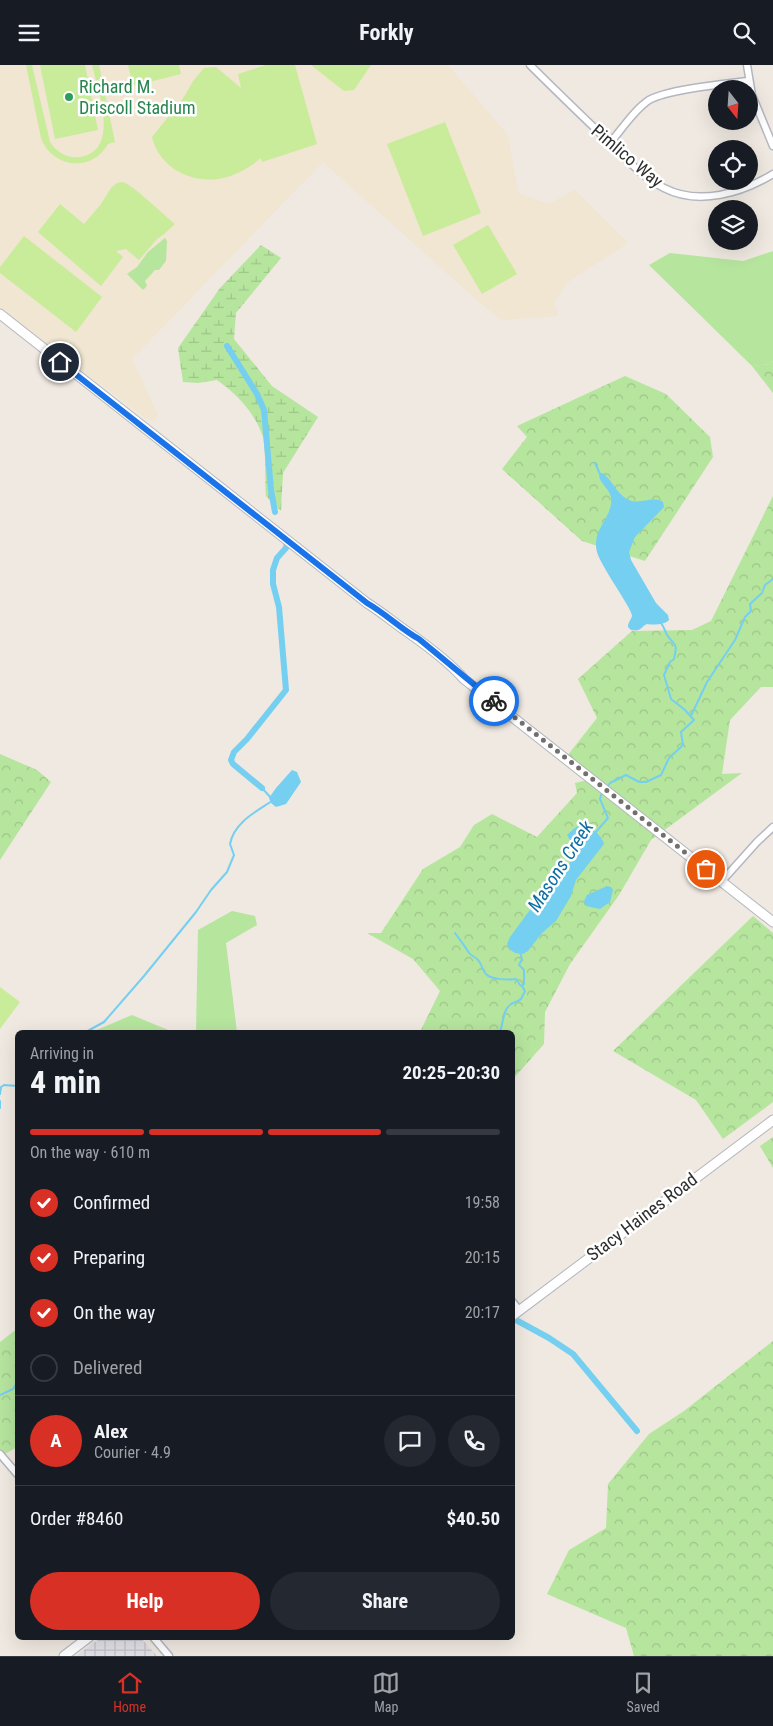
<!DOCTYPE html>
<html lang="en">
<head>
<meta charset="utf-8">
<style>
  :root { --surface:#171b24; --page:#242831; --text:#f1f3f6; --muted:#9ea1a6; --line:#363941; --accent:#d93025 }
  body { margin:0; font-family:"Roboto Condensed",sans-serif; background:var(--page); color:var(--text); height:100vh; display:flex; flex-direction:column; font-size:19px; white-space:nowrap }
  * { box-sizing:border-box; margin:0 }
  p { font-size:16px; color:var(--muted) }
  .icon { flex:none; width:28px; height:28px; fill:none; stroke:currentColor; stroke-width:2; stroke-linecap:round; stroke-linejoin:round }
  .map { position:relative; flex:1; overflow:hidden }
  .panel { position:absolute; left:15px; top:965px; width:500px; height:610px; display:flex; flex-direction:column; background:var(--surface); border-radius:8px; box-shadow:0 5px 20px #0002 }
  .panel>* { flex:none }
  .needle { width:32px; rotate:163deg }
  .fabs { position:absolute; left:708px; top:15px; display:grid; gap:10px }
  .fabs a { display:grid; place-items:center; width:50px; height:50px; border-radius:50%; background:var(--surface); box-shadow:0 5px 20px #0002; font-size:25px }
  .pin { position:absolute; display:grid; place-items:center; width:42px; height:42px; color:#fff; margin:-21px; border:2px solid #fff; border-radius:50%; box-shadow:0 1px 5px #0007 }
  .courier { position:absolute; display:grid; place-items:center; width:50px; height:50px; margin:-25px; border:4px solid #1a73e8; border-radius:50%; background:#fff; color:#222; box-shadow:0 1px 6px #0007 }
  .overview em { font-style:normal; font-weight:700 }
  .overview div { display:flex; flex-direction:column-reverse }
  .overview { display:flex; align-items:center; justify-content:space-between; height:85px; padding:0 15px }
  h1 { font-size:32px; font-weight:700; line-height:38px }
  .bar { display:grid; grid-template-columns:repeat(4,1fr); gap:8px 5px; align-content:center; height:60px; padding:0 15px }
  .bar i { height:6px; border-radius:4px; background:var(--line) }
  .bar .on { background:var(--accent) }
  .bar p { grid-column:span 4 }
  .line { display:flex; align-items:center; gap:12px; padding:0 15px; border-top:1px solid var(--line) }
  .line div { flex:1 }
  .round { display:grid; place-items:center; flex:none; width:52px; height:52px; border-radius:26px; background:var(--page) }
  ol { padding:0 15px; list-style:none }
  li { display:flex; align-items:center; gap:15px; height:55px }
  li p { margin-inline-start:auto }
  li .icon { padding:5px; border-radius:50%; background:var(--accent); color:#fff; stroke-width:4 }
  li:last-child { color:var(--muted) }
  li i { width:28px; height:28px; border:2px solid var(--line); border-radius:50% }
  .button { display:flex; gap:10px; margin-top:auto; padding:10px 15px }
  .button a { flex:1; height:58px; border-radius:30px; background:var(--accent); color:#fff; font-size:20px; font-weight:700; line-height:58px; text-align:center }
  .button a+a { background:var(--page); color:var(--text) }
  header { display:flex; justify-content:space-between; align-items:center; height:65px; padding:0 15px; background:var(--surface); font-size:22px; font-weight:700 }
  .tab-bar { display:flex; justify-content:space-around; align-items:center; height:70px; border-top:1px solid var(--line); background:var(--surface); font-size:14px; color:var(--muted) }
  .tab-bar a { display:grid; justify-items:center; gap:2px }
  .tab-bar .on { color:var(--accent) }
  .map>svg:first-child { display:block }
</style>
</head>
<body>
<header><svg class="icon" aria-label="menu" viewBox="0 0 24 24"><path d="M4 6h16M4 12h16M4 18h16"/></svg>Forkly<svg class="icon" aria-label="search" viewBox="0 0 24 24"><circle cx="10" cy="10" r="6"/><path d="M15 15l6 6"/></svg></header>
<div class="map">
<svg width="773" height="1591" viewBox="0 0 773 1591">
  <defs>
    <pattern id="industrial-grid" width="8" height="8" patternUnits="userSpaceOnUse" patternTransform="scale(1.25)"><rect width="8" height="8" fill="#e3e1e8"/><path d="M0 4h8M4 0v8" fill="none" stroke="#c3c1c7"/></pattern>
    <pattern id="forest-crowns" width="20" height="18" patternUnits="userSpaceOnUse" patternTransform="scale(1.25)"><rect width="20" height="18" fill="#b6e59e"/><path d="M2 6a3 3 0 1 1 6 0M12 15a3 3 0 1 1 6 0" fill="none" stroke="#9dc588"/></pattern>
    <pattern id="wetland-marsh" width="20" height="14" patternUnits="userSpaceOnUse" patternTransform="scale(1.25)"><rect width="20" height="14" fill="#b6e59e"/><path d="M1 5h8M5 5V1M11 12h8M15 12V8" fill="none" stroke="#9dc588"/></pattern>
  </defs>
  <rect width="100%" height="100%" fill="#efe9e1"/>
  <polygon fill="url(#industrial-grid)" points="102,1572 141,1573 157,1591 76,1591"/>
  <polygon fill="#f0e6d1" points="0,0 448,0 508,70 518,128 549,139 575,125 628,178 568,217 554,237 558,251 502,255 479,237 323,97 132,294 158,350 154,356 145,353 0,243"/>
  <g fill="#b6e59e">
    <polygon points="165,173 167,176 166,196 159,205 155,205 145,216 147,221 143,225 127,209 137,202 148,187"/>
    <polygon points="773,186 773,296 770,299 752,301 649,200 670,188 743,196"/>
    <polygon points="232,846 255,851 257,860 226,878 237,967 196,967 198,865"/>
    <polygon points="132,950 173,967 92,967"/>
  </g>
  <g fill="url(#forest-crowns)">
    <polygon points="773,296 773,328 752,301 770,299"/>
    <polygon points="625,311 666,329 710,372 713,392 645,496 582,476 502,404 527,372 517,361"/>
    <polygon points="773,431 773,622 761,622 730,655 722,709 742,708 651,775 619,830 570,899 545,947 544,979 513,1014 512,968 420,967 440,926 413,894 367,868 381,868 423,804 460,782 474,760 492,749 537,772 577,728 575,718 596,713 567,691 597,653 578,614 632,566 692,565 711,556"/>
    <polygon points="0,689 37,705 51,717 0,795"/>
    <polygon points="753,851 773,868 773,1037 723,1074 696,1035 613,986"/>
    <polygon points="773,1072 773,1103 760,1081"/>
    <polygon points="17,1264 17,1382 0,1392 0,1277"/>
    <polygon points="773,1276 773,1591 634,1591 626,1563 547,1529 569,1485 606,1463 608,1419 649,1369 684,1346"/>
  </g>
  <path fill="url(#wetland-marsh)" d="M261,180L281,193L236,248L234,274L272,321L318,352L283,408L281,446L266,431C265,417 266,384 263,372C255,348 238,330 217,315L198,318L183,317L178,283L220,223Z"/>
  <g fill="#c9ec9a">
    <path d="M26,0H32L50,77C57,87 67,94 80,92C121,86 98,25 92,0H99L115,77L108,79C92,108 52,103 41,73Z"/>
    <polygon points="40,0 85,0 98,65 55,74"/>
    <polygon points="128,0 179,0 181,9 133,21"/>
    <path d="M266,0H295L317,79L262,97L261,93C250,102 237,110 223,113C193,120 159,103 152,72L184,32L193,16L204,3L216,2L241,23L238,9Z"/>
    <polygon points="311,0 371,0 354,25 344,26"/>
    <polygon points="445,57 481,148 423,171 387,79"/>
    <path d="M122,117C131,118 165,151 175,159L164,169L157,174L139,195L126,184L116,186L123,192L101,221L38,167L60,139L84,159L101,139L111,123L117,118Z"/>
    <polygon points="488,160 517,209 482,229 453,180"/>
    <polygon points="24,171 102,232 76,267 0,208 0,202"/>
    <polygon points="0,922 20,937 0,964"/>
  </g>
  <g fill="#75cff0">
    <path d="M602,408C612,414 616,428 627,434C639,441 652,430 663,437L664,442L635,472L629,487L631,495L656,538L668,550L669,555C664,560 654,560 647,559C640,562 642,567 631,565L628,562C628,557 631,555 632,551C633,545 600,500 597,487C591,463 613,454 611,433C610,423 599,419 599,409Z"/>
    <polygon points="292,705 297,707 301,717 286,739 276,742 271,738 269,733 276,723"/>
    <path d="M583,760C590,760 603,772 604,779L576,815L571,831L556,856L542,868L528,886L523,889L515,888L509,884L507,879L510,872L535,838L545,832L548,828V816L553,808L568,801L579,780L578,778L570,775L567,770L576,762Z"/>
    <polygon points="607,821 611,822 613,825 610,837 600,844 586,841 584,836 587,830"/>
  </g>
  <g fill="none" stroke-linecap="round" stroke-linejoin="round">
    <g stroke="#75cff0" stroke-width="2">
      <polyline points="595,398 600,409"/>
      <polyline points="691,651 707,617 735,575 745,552 751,546 750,539 762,528 765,520 773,514"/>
      <path d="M607,722L610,718L626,710L639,717H646L661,710L669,693L683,680L681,667L694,655L685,645L671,634L664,610L670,597L674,594C678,576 675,582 667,570C665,566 664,562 661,558"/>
      <polyline points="595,768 608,753 600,734 602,727"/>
      <path d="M455,868C460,875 465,881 469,888C471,891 476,892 478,895C482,899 482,905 486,909C491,915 509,915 516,914L520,920L522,921"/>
      <path d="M84,968L104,957L144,911L196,847L211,825L227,807L234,790L230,779C234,758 255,747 272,736V734L262,723"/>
      <path d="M499,968C504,960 502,945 510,940C513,937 518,937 521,934L525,926L522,921L524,919V905L519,900L522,894L520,887"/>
      <polyline points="0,1029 1,1022 4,1020 18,1021"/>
      <polyline points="0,1036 0,1043"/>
      <polyline points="0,1330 13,1324 18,1316"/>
    </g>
    <g stroke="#75cff0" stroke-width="6">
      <polyline points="227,281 257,329 264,345 271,425 275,447"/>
      <polyline points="262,723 233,699 231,695 234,687 247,674 286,625 279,542 273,519 273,505 277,493 286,483 287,477"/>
      <polyline points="516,1255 549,1273 573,1289 637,1366"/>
    </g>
    <g stroke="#b4b7c1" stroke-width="9">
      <g id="street">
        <path d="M530,0C555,25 581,50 606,74C624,92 642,112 664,123C699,141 742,128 773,109"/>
        <polyline points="747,0 752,30 773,81"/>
        <path d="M610,78C622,64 634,45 649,35C669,24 725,19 748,16"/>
        <polyline points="722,816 757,777 773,762"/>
        <polyline points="512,1236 520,1246"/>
        <polyline points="0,1389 18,1410"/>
        <polyline points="153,1572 169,1591"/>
      </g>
    </g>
    <g stroke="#b4b7c1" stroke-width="11">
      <g id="secondary">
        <path d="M0,249L367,538C383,548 394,558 409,568C429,582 448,596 464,614L773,857"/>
        <polyline points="512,1251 773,1055"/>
        <polyline points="64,1591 89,1572"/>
      </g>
    </g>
    <use href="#street" stroke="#fff" stroke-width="6"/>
    <use href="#secondary" stroke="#fff" stroke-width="9"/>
  </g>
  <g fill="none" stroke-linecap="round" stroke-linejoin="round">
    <polyline stroke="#726f6d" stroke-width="5" stroke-dasharray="0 9" points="494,636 706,804"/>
    <path stroke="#1a73e8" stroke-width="6" d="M60,297L367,538C386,549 401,564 419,574L494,636"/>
  </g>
  <circle fill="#2e9e5b" stroke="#fff" stroke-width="2" cx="69" cy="32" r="5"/>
  <g text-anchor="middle" stroke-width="5" stroke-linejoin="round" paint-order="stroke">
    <g font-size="18" fill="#27864d" stroke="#fff" text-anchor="start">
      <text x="79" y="28">Richard M.<tspan x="79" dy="21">Driscoll Stadium</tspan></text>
    </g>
    <g font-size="18" fill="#2e2e2e" stroke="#fff">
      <text transform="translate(627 91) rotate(40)" y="6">Pimlico Way</text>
      <text transform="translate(642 1152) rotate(-37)" y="6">Stacy Haines Road</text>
    </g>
    <g font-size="19" font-style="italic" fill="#0d6fa3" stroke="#fff">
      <text transform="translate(560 801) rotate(-57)" y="7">Masons Creek</text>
    </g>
  </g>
</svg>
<div class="fabs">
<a><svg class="needle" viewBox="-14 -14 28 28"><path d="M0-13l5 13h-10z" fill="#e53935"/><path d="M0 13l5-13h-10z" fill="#9ea1a6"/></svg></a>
<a><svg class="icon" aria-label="locate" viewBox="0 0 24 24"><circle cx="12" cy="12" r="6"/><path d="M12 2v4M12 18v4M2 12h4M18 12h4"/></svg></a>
<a><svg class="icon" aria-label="layers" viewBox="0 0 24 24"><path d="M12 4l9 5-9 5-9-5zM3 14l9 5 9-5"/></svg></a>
</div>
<div class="pin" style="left:706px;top:804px;background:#ea580c"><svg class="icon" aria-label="bag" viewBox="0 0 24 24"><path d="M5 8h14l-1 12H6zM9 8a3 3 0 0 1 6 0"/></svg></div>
<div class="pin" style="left:60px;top:297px;background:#1f2937"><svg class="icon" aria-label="home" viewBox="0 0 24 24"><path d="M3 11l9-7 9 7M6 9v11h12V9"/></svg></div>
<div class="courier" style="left:494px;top:636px"><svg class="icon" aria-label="bike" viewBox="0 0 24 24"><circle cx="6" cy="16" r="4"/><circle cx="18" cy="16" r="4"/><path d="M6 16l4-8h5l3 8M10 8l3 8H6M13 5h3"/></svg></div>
<section class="panel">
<div class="overview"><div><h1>4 min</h1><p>Arriving in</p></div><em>20:25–20:30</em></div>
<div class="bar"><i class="on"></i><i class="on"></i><i class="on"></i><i></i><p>On the way · 610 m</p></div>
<ol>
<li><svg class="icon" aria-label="check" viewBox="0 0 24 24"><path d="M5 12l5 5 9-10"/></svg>Confirmed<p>19:58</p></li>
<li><svg class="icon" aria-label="check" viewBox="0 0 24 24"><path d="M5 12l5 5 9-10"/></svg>Preparing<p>20:15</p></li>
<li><svg class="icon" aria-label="check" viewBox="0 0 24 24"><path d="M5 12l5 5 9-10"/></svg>On the way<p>20:17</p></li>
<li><i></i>Delivered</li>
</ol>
<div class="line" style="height:90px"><b class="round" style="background:var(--accent);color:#fff">A</b><div><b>Alex</b><p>Courier · 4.9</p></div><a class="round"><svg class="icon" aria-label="chat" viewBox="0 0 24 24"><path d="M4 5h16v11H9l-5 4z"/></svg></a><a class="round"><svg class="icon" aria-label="phone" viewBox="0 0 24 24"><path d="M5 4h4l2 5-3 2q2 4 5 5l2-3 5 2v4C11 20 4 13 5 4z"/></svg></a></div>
<div class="line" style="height:65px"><div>Order #8460</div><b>$40.50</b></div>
<div class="button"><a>Help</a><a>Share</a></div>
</section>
</div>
<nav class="tab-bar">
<a class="on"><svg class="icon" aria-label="home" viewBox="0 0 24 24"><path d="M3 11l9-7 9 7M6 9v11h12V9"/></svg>Home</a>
<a><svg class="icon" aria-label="map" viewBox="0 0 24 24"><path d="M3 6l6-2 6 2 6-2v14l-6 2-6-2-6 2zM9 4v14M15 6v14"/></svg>Map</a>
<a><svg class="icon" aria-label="saved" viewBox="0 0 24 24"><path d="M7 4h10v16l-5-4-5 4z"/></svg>Saved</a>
</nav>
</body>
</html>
